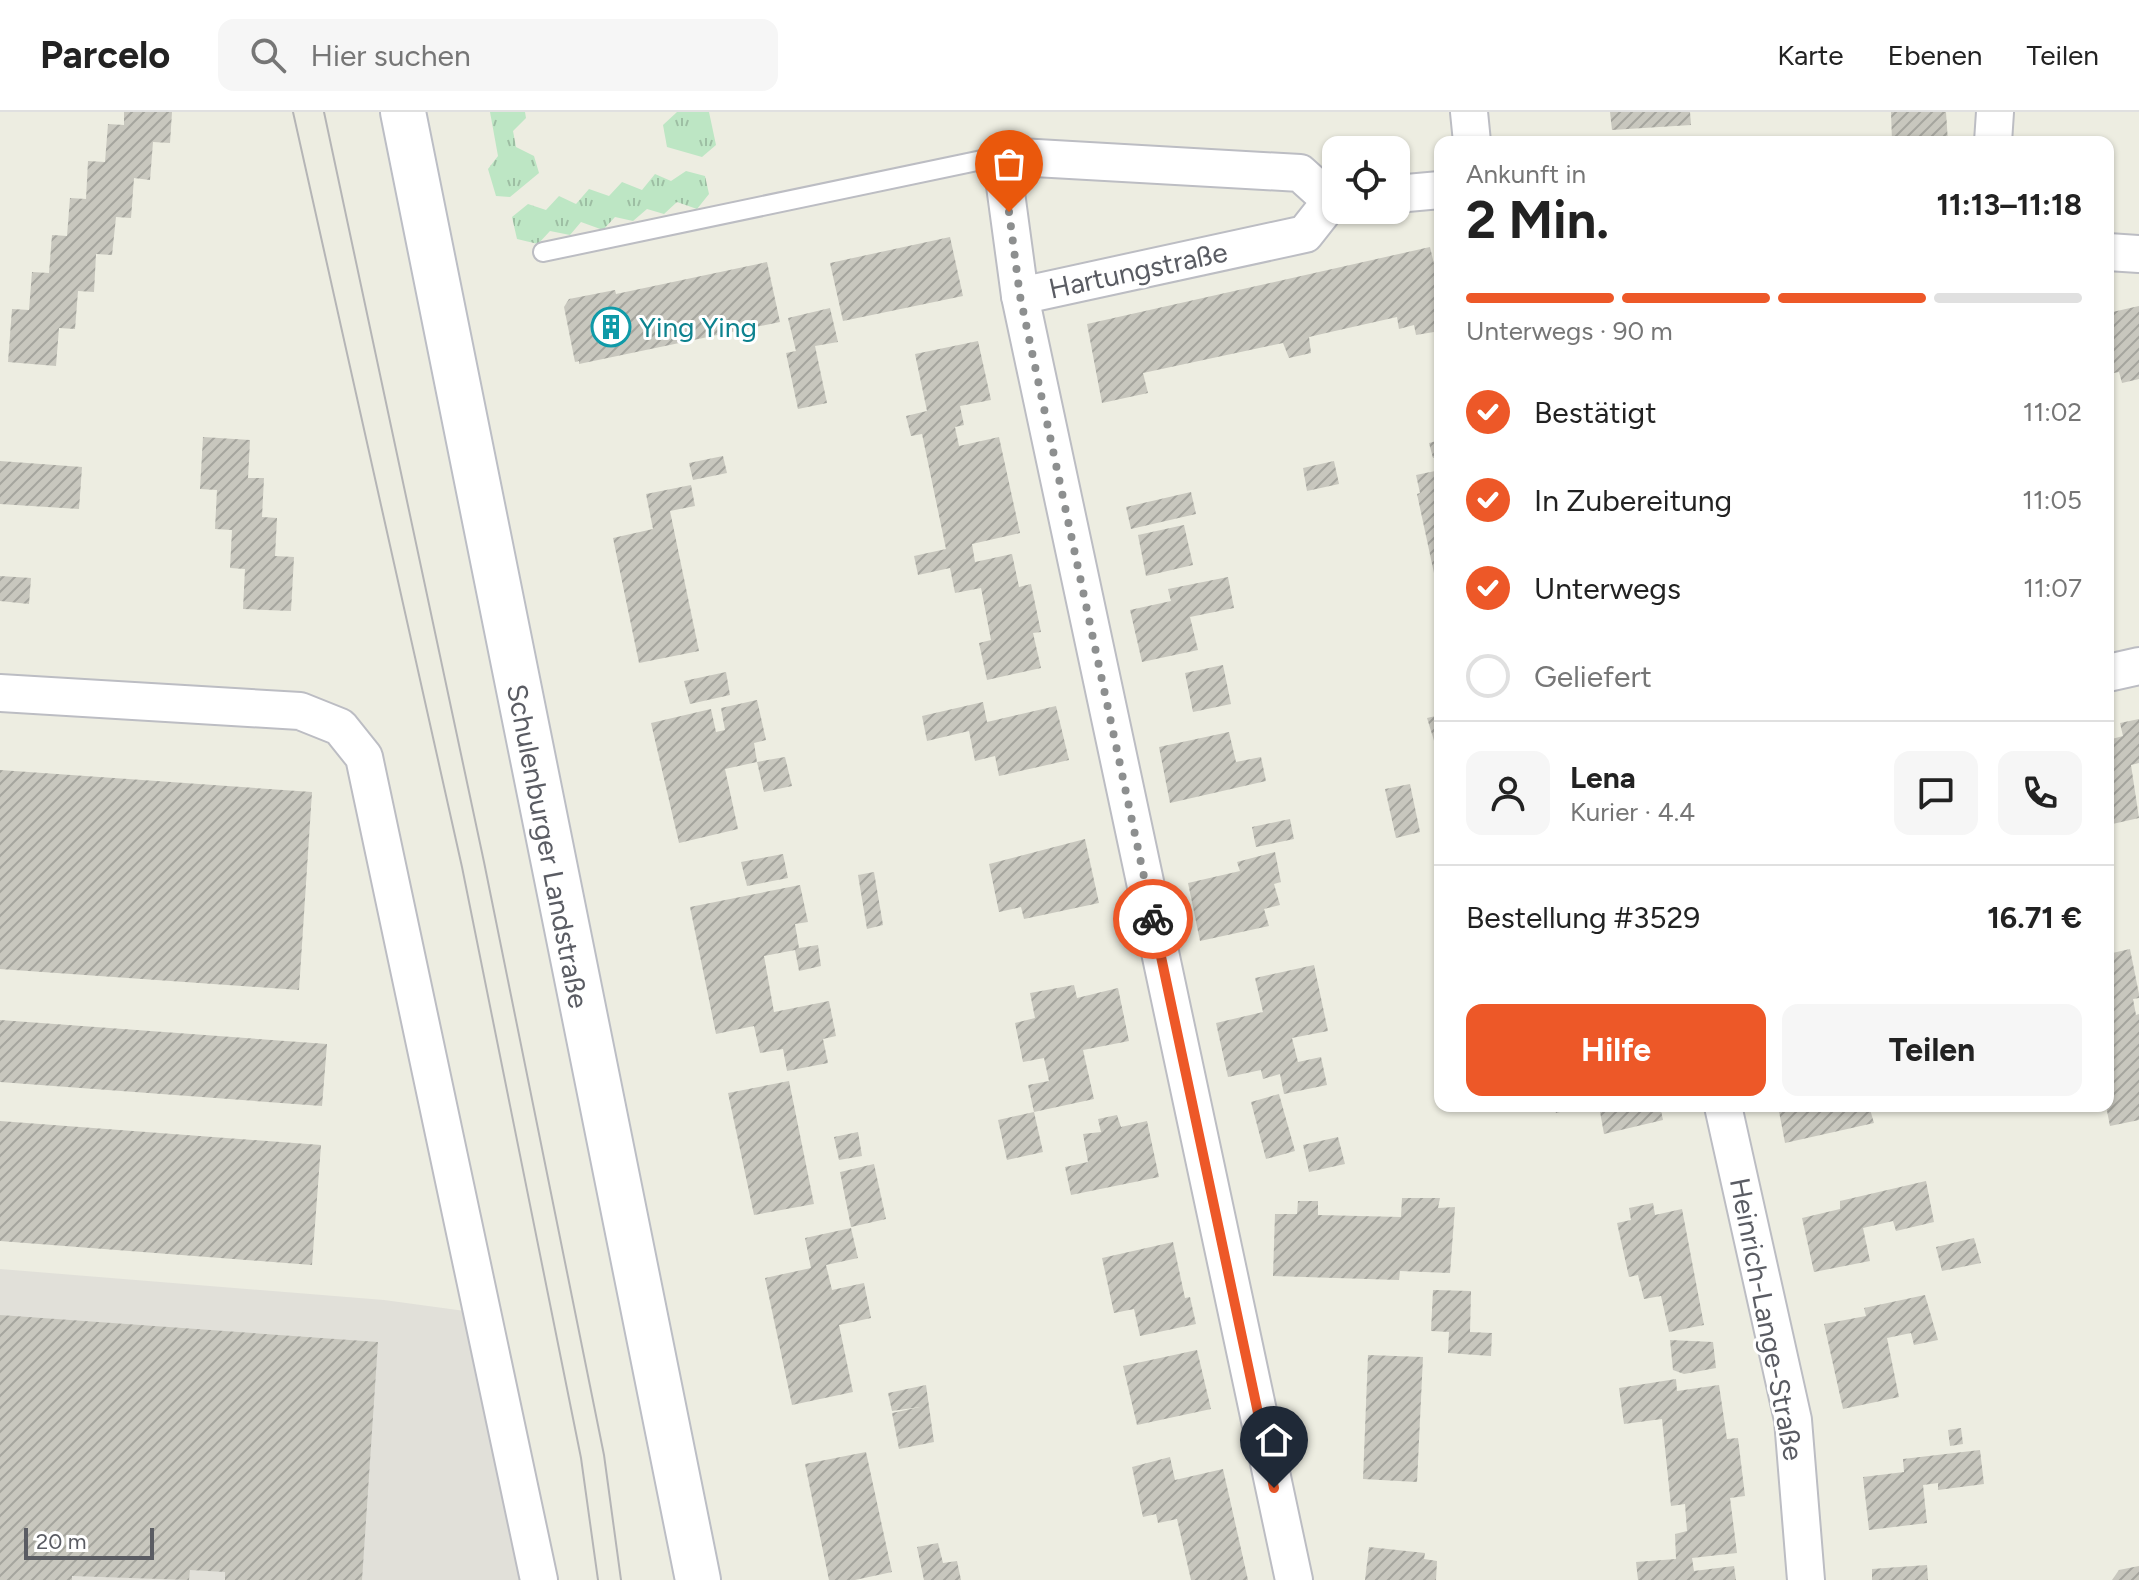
<!DOCTYPE html>
<html lang="de">
<head>
<meta charset="utf-8">
<style>
  :root { --surface:#fff; --page:#f6f6f6; --text:#222; --muted:#767676; --line:#e0e0e0; --accent:#ed5828 }
  body { margin:0; font-family:Figtree,sans-serif; background:var(--page); color:var(--text); height:100vh; display:flex; flex-direction:column; font-size:30px; white-space:nowrap }
  * { box-sizing:border-box; margin:0 }
  p { font-size:26px; color:var(--muted) }
  .icon { flex:none; width:44px; height:44px; fill:none; stroke:currentColor; stroke-width:2; stroke-linecap:round; stroke-linejoin:round }
  .map { position:relative; flex:1; overflow:hidden }
  .sheet { position:absolute; left:1434px; top:24px; width:680px; height:976px; display:flex; flex-direction:column; background:var(--surface); border-radius:16px; box-shadow:0 2px 6px #0004 }
  .sheet>* { flex:none }
  .tools { position:absolute; left:1322px; top:24px; display:grid; gap:16px }
  .tools a { display:grid; place-items:center; width:88px; height:88px; border-radius:16px; background:var(--surface); box-shadow:0 2px 6px #0004; font-size:40px }
  .scale { position:absolute; left:24px; bottom:20px; width:130px; box-sizing:border-box; padding-left:8px; border:4px solid #5a5c63; border-top:0; font-size:22px; line-height:28px; white-space:nowrap; color:#5a5c63; -webkit-text-stroke:6px #fff; paint-order:stroke }
  .pin { position:absolute; display:grid; place-items:center; width:68px; height:68px; color:#fff; margin:-82px -34px; border-radius:50% 50% 50% 0; rotate:-45deg; box-shadow:0 0 8px #0007 }
  .pin .icon { rotate:45deg }
  .courier { position:absolute; display:grid; place-items:center; width:80px; height:80px; margin:-40px; border:6px solid #ed5828; border-radius:50%; background:#fff; color:#222; box-shadow:0 2px 10px #0007 }
  .headline em { font-style:normal; font-weight:700 }
  .headline div { display:flex; flex-direction:column-reverse }
  .headline { display:flex; align-items:center; justify-content:space-between; height:136px; padding:0 32px }
  h1 { font-size:52px; font-weight:700; line-height:60px }
  .bar { display:grid; grid-template-columns:repeat(4,1fr); gap:12px 8px; align-content:center; height:96px; padding:0 32px }
  .bar i { height:10px; border-radius:6px; background:var(--line) }
  .bar .on { background:var(--accent) }
  .bar p { grid-column:span 4 }
  .line { display:flex; align-items:center; gap:20px; padding:0 32px; border-top:2px solid var(--line) }
  .line div { flex:1 }
  .round { display:grid; place-items:center; flex:none; width:84px; height:84px; border-radius:16px; background:var(--page) }
  ol { padding:0 32px; list-style:none }
  li { display:flex; align-items:center; gap:24px; height:88px }
  li p { margin-inline-start:auto }
  li .icon { padding:8px; border-radius:50%; background:var(--accent); color:#fff; stroke-width:4 }
  li:last-child { color:var(--muted) }
  li i { width:44px; height:44px; border:4px solid var(--line); border-radius:50% }
  .cta { display:flex; gap:16px; margin-top:auto; padding:16px 32px }
  .cta a { flex:1; height:92px; border-radius:16px; background:var(--accent); color:#fff; font-size:32px; font-weight:700; line-height:92px; text-align:center }
  .cta a+a { background:var(--page); color:var(--text) }
  header { display:flex; align-items:center; gap:48px; box-sizing:border-box; height:112px; padding:0 40px; background:var(--surface); border-bottom:2px solid var(--line) }
  header strong { font-size:38px }
  nav { display:flex; gap:44px; margin-inline-start:auto; font-size:28px }
  .search { width:560px; height:72px; background:var(--page); display:flex; align-items:center; gap:20px; box-sizing:border-box; padding:0 28px; border-radius:16px; color:var(--muted); font-size:30px }
  .map>svg:first-child { display:block }
</style>
</head>
<body>
<header>
<strong>Parcelo</strong>
<div class="search"><svg class="icon" aria-label="search" viewBox="0 0 24 24"><circle cx="10" cy="10" r="6"/><path d="M15 15l6 6"/></svg>Hier suchen</div>
<nav><a>Karte</a><a>Ebenen</a><a>Teilen</a></nav>
</header>
<div class="map">
<svg width="2139" height="1468" viewBox="0 0 2139 1468">
  <defs>
    <pattern id="grass-tufts" width="24" height="20" patternUnits="userSpaceOnUse" patternTransform="scale(2)"><rect width="24" height="20" fill="#bde6c4"/><path d="M3 7l-1-3M5 7V3M7 7l1-3M15 17l-1-3M17 17v-4M19 17l1-3" fill="none" stroke="#9dbea3"/></pattern>
    <pattern id="building-hatch" width="6" height="6" patternUnits="userSpaceOnUse" patternTransform="scale(2)"><rect width="6" height="6" fill="#c8c7be"/><path d="M-1 1l2-2M0 6l6-6M5 7l2-2" fill="none" stroke="#a5a59e"/></pattern>
  </defs>
  <rect width="100%" height="100%" fill="#edede1"/>
  <polygon fill="#e1e0d9" points="0,1157 384,1188 465,1199 521,1468 0,1468"/>
  <g fill="url(#grass-tufts)">
    <polygon points="490,0 525,0 526,6 513,19 516,35 534,44 539,61 510,85 496,84 488,57 498,44"/>
    <polygon points="677,0 709,0 716,33 702,45 667,35 663,13"/>
    <polygon points="686,59 705,64 709,82 697,97 677,90 664,102 647,97 633,109 615,105 603,118 581,110 570,123 550,119 538,132 517,127 512,105 528,92 546,98 559,84 576,92 589,77 609,84 622,70 642,78 655,62 671,69"/>
  </g>
  <g fill="url(#building-hatch)">
    <polygon points="124,0 172,0 170,31 153,30 150,68 134,66 131,106 116,105 112,143 96,142 94,180 78,179 75,217 59,216 56,254 8,250 12,197 29,198 32,160 49,161 52,123 67,124 70,86 86,87 88,49 105,50 108,12 124,13"/>
    <polygon points="1610,0 1690,0 1691,13 1612,18"/>
    <polygon points="1891,0 1946,0 1948,30 1892,30"/>
    <polygon points="950,125 963,184 843,209 830,151"/>
    <polygon points="1430,135 1440,177 1440,219 1416,223 1414,213 1399,217 1397,205 1326,221 1309,225 1311,241 1289,246 1283,231 1143,261 1148,281 1102,291 1087,212"/>
    <polygon points="767,150 780,210 579,252 579,249 575,250 564,195 569,187 615,178 616,182"/>
    <polygon points="2139,194 2139,267 2122,271 2119,260 2108,262 2108,201"/>
    <polygon points="830,196 838,230 815,234 827,291 798,297 786,241 796,239 788,206"/>
    <polygon points="978,229 991,288 960,294 964,313 955,315 959,334 999,325 1020,421 972,432 975,450 1012,442 1019,475 1031,472 1041,520 1033,521 1041,556 987,568 979,531 991,528 981,476 955,481 950,456 918,463 914,444 946,437 922,322 911,324 906,304 927,299 915,242"/>
    <polygon points="203,325 250,328 248,366 264,366 262,405 277,406 275,444 294,445 291,499 243,497 245,457 230,456 232,418 215,417 217,378 200,377"/>
    <polygon points="1440,328 1440,345 1433,346 1429,331"/>
    <polygon points="723,344 727,361 693,368 689,351"/>
    <polygon points="0,349 82,355 79,397 0,392"/>
    <polygon points="1334,349 1339,372 1307,379 1303,356"/>
    <polygon points="1440,358 1440,474 1437,475 1417,382 1420,381 1416,363"/>
    <polygon points="691,373 695,394 670,399 699,539 639,551 613,426 653,417 646,382"/>
    <polygon points="1191,380 1196,402 1131,417 1126,395"/>
    <polygon points="1184,413 1193,453 1146,464 1138,423"/>
    <polygon points="0,464 31,466 29,492 0,489"/>
    <polygon points="1228,465 1234,496 1190,505 1198,538 1142,550 1130,498 1171,489 1168,477"/>
    <polygon points="1223,553 1231,592 1193,600 1185,561"/>
    <polygon points="726,560 730,583 690,592 684,569"/>
    <polygon points="757,588 766,628 754,631 757,650 725,657 738,717 679,731 651,611 711,597 716,620 725,618 721,596"/>
    <polygon points="983,590 987,610 1056,594 1069,648 999,664 995,644 975,649 969,619 927,629 922,604"/>
    <polygon points="1440,603 1440,644 1439,645 1427,606"/>
    <polygon points="2139,607 2139,651 2131,653 2139,706 2108,713 2108,628 2123,624 2120,611"/>
    <polygon points="1229,620 1236,650 1261,645 1266,669 1170,691 1159,635"/>
    <polygon points="785,645 792,674 764,680 757,650"/>
    <polygon points="0,658 312,680 299,878 0,857"/>
    <polygon points="1410,672 1420,720 1396,726 1385,677"/>
    <polygon points="1290,707 1294,727 1256,735 1252,715"/>
    <polygon points="1085,727 1099,791 1024,807 1021,795 999,800 989,752"/>
    <polygon points="1275,740 1281,770 1274,772 1280,793 1264,797 1269,814 1200,829 1188,771 1240,759 1237,750"/>
    <polygon points="783,742 788,766 747,774 741,750"/>
    <polygon points="874,760 883,813 867,817 858,763"/>
    <polygon points="800,773 808,810 795,812 799,836 818,833 821,854 799,859 795,838 764,844 774,900 829,889 836,924 823,927 828,951 787,959 783,937 760,941 754,914 716,922 690,795"/>
    <polygon points="2130,837 2139,882 2139,886 2133,887 2136,903 2139,902 2139,1008 2110,1014 2106,994 2108,842"/>
    <polygon points="1314,853 1328,919 1292,926 1298,950 1321,945 1327,973 1284,982 1280,962 1263,967 1261,958 1228,965 1216,911 1263,900 1255,866"/>
    <polygon points="1074,873 1077,886 1118,876 1129,929 1083,938 1094,987 1034,1000 1028,973 1049,969 1044,946 1023,950 1015,911 1035,906 1030,881"/>
    <polygon points="0,908 327,932 322,994 0,970"/>
    <polygon points="789,969 814,1092 754,1103 728,981"/>
    <polygon points="1279,982 1295,1039 1266,1047 1251,990"/>
    <polygon points="1554,994 1580,994 1580,995 1556,1001"/>
    <polygon points="1599,994 1660,994 1663,1008 1604,1022"/>
    <polygon points="1778,994 1869,994 1874,1011 1785,1031"/>
    <polygon points="1034,1000 1043,1040 1007,1048 998,1008"/>
    <polygon points="1117,1003 1121,1015 1147,1009 1159,1065 1071,1083 1065,1055 1088,1050 1083,1022 1101,1020 1098,1007"/>
    <polygon points="0,1009 321,1033 312,1153 0,1129"/>
    <polygon points="858,1020 862,1044 839,1048 834,1025"/>
    <polygon points="1338,1025 1345,1052 1309,1060 1303,1033"/>
    <polygon points="874,1052 886,1107 851,1115 840,1060"/>
    <polygon points="1926,1069 1934,1110 1896,1119 1893,1109 1863,1116 1870,1149 1814,1160 1802,1106 1840,1097 1840,1089"/>
    <polygon points="1402,1086 1440,1086 1438,1096 1455,1095 1450,1161 1400,1159 1399,1168 1273,1164 1275,1102 1297,1102 1298,1089 1318,1089 1318,1103 1401,1105"/>
    <polygon points="1653,1091 1655,1103 1682,1097 1704,1213 1669,1220 1661,1184 1644,1187 1638,1163 1629,1165 1617,1111 1631,1108 1629,1096"/>
    <polygon points="851,1116 858,1146 826,1153 832,1178 864,1171 871,1206 839,1213 853,1280 792,1293 765,1166 811,1156 805,1126"/>
    <polygon points="1974,1126 1981,1151 1942,1159 1936,1135"/>
    <polygon points="1173,1130 1185,1186 1190,1185 1196,1212 1140,1224 1134,1197 1114,1201 1102,1146"/>
    <polygon points="1433,1178 1471,1179 1470,1220 1492,1221 1491,1244 1448,1241 1449,1220 1431,1219"/>
    <polygon points="1925,1183 1938,1228 1914,1233 1911,1221 1887,1226 1899,1285 1843,1297 1824,1212 1866,1204 1864,1196"/>
    <polygon points="0,1203 378,1230 362,1468 225,1468 225,1460 190,1458 189,1468 72,1464 72,1468 0,1468"/>
    <polygon points="1670,1228 1713,1230 1716,1256 1684,1262 1673,1258"/>
    <polygon points="1197,1238 1211,1297 1137,1313 1123,1254"/>
    <polygon points="1368,1243 1423,1245 1417,1370 1363,1367"/>
    <polygon points="1676,1267 1677,1279 1719,1273 1727,1327 1738,1326 1745,1384 1730,1386 1737,1441 1692,1446 1694,1459 1734,1454 1736,1468 1638,1468 1636,1450 1676,1447 1675,1422 1687,1419 1685,1392 1671,1394 1662,1307 1624,1312 1619,1276"/>
    <polygon points="926,1273 934,1330 899,1337 892,1301 920,1295 892,1299 888,1281"/>
    <polygon points="1961,1316 1963,1332 1950,1334 1948,1318"/>
    <polygon points="1980,1338 1984,1372 1938,1378 1938,1371 1923,1373 1927,1411 1869,1418 1863,1365 1904,1360 1903,1347"/>
    <polygon points="866,1340 892,1460 855,1468 829,1468 805,1352"/>
    <polygon points="1170,1345 1175,1368 1223,1357 1248,1468 1191,1468 1177,1407 1158,1411 1156,1402 1143,1405 1132,1355"/>
    <polygon points="938,1431 943,1451 957,1449 961,1468 924,1468 917,1435"/>
    <polygon points="1369,1435 1425,1441 1424,1447 1437,1449 1436,1468 1365,1468"/>
    <polygon points="1927,1453 1928,1468 1872,1468 1872,1457"/>
    <polygon points="2139,1454 2139,1468 2112,1468 2119,1458"/>
  </g>
  <g fill="none" stroke-linecap="round" stroke-linejoin="round">
    <g stroke="#bcbdc3" stroke-width="22">
      <polyline id="service" points="543,140 1001,44"/>
    </g>
    <g stroke="#bcbdc3" stroke-width="40">
      <g id="minor">
        <polyline points="1469,0 1472,30"/>
        <polyline points="1993,30 1995,0"/>
        <polyline points="1396,82 1440,78"/>
        <polyline points="1331,89 1300,61 1001,44 1020,184 1305,122 1331,89 1336,88"/>
        <polyline points="2108,140 2139,142"/>
        <polyline points="1020,184 1294,1468"/>
        <polyline points="2108,561 2139,554"/>
        <polyline points="0,581 300,599 340,615 364,645 539,1468"/>
        <polyline points="1723,994 1793,1308 1806,1468"/>
      </g>
    </g>
    <g stroke="#bcbec5" stroke-width="48">
      <polyline id="secondary" points="403,0 698,1468"/>
    </g>
    <use href="#service" stroke="#fff" stroke-width="18"/>
    <use href="#minor" stroke="#fff" stroke-width="36"/>
    <use href="#secondary" stroke="#fff" stroke-width="44"/>
    <g stroke="#b5b5b6" stroke-width="2">
      <polyline points="293,0 462,755 581,1346 598,1468"/>
      <polyline points="324,0 484,750 604,1343 621,1468"/>
    </g>
  </g>
  <g fill="none" stroke-linecap="round" stroke-linejoin="round">
    <polyline stroke="#8d8f8f" stroke-width="8" stroke-dasharray="0 14.4" points="1009,100 1020,184 1153,807"/>
    <polyline stroke="#ed5828" stroke-width="10" points="1153,807 1274,1376"/>
  </g>
  <defs>
    <g id="building-ring" transform="scale(2)"><circle r="9.5" fill="#fff" stroke="#0f9aa8" stroke-width="1.5"/><path d="M-4-6H4V6H1V3H-1V6H-4ZM-2.5-4.3h1.7v1.8h-1.7ZM.8-4.3h1.7v1.8H.8ZM-2.5-1h1.7V.8h-1.7ZM.8-1h1.7V.8H.8Z" fill="#0f9aa8"/></g>
  </defs>
  <g fill-rule="evenodd">
    <use href="#building-ring" x="611" y="215"/>
  </g>
  <g text-anchor="middle" stroke-width="6" stroke-linejoin="round" paint-order="stroke">
    <g font-size="28" fill="#5a5c63" stroke="#fff">
      <text transform="translate(1138 158) rotate(-12)" y="10">Hartungstraße</text>
      <text transform="translate(548 734) rotate(79)" y="10">Schulenburger Landstraße</text>
      <text transform="translate(1767 1207) rotate(79)" y="10">Heinrich-Lange-Straße</text>
    </g>
    <g font-size="28" fill="#0d838f" stroke="#fff" text-anchor="start">
      <text x="639" y="225">Ying Ying</text>
    </g>
  </g>
</svg>
<div class="tools">
<a><svg class="icon" aria-label="locate" viewBox="0 0 24 24"><circle cx="12" cy="12" r="6"/><path d="M12 2v4M12 18v4M2 12h4M18 12h4"/></svg></a>
</div>
<div class="scale">20 m</div>
<div class="pin" style="left:1009px;top:100px;background:#ea580c"><svg class="icon" aria-label="bag" viewBox="0 0 24 24"><path d="M5 8h14l-1 12H6zM9 8a3 3 0 0 1 6 0"/></svg></div>
<div class="pin" style="left:1274px;top:1376px;background:#1f2937"><svg class="icon" aria-label="home" viewBox="0 0 24 24"><path d="M3 11l9-7 9 7M6 9v11h12V9"/></svg></div>
<div class="courier" style="left:1153px;top:807px"><svg class="icon" aria-label="bike" viewBox="0 0 24 24"><circle cx="6" cy="16" r="4"/><circle cx="18" cy="16" r="4"/><path d="M6 16l4-8h5l3 8M10 8l3 8H6M13 5h3"/></svg></div>
<section class="sheet">
<div class="headline"><div><h1>2 Min.</h1><p>Ankunft in</p></div><em>11:13–11:18</em></div>
<div class="bar"><i class="on"></i><i class="on"></i><i class="on"></i><i></i><p>Unterwegs · 90 m</p></div>
<ol>
<li><svg class="icon" aria-label="check" viewBox="0 0 24 24"><path d="M5 12l5 5 9-10"/></svg>Bestätigt<p>11:02</p></li>
<li><svg class="icon" aria-label="check" viewBox="0 0 24 24"><path d="M5 12l5 5 9-10"/></svg>In Zubereitung<p>11:05</p></li>
<li><svg class="icon" aria-label="check" viewBox="0 0 24 24"><path d="M5 12l5 5 9-10"/></svg>Unterwegs<p>11:07</p></li>
<li><i></i>Geliefert</li>
</ol>
<div class="line" style="height:144px"><a class="round"><svg class="icon" aria-label="person" viewBox="0 0 24 24"><circle cx="12" cy="8" r="4"/><path d="M4 21q1-7 8-7t8 7"/></svg></a><div><b>Lena</b><p>Kurier · 4.4</p></div><a class="round"><svg class="icon" aria-label="chat" viewBox="0 0 24 24"><path d="M4 5h16v11H9l-5 4z"/></svg></a><a class="round"><svg class="icon" aria-label="phone" viewBox="0 0 24 24"><path d="M5 4h4l2 5-3 2q2 4 5 5l2-3 5 2v4C11 20 4 13 5 4z"/></svg></a></div>
<div class="line" style="height:104px"><div>Bestellung #3529</div><b>16.71 €</b></div>
<div class="cta"><a>Hilfe</a><a>Teilen</a></div>
</section>
</div>
</body>
</html>
